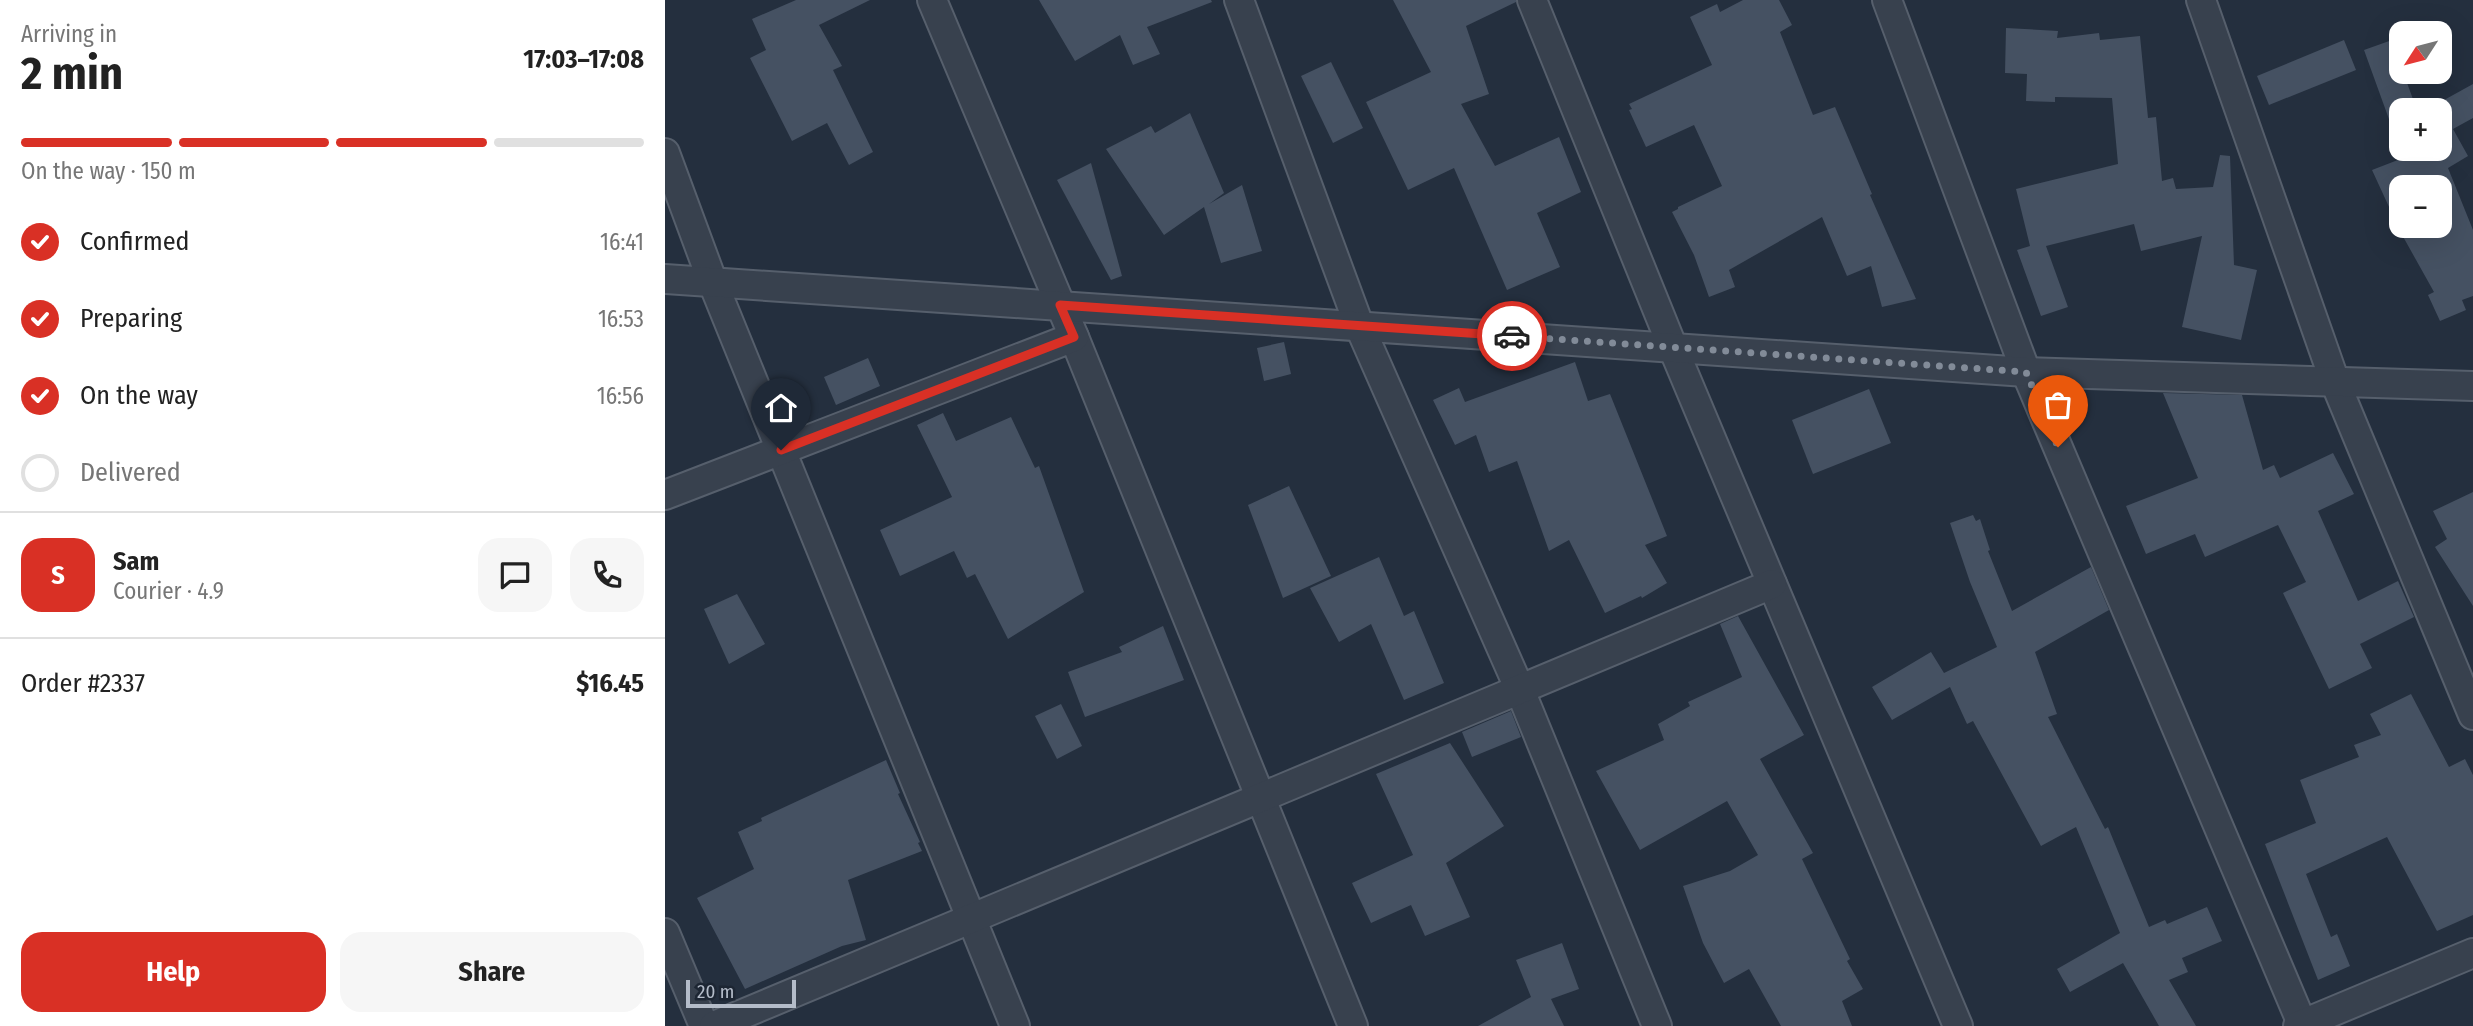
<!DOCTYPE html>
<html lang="en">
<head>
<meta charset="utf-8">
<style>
  :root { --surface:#fff; --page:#f6f6f6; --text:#222; --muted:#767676; --line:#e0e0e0; --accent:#d93025 }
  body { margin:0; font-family:"Fira Sans Condensed",sans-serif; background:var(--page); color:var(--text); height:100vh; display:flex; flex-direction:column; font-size:26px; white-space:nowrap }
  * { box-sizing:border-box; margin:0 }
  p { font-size:23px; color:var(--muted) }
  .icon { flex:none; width:38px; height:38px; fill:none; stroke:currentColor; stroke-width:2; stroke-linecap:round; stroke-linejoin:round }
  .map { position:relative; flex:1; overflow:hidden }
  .drawer { display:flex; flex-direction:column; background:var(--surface); width:665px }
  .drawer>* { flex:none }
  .needle { width:46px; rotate:234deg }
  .fabs { position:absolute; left:1724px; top:21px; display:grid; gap:14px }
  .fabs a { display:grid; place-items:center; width:63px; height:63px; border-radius:14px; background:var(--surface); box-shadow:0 7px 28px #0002; font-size:35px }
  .scale { position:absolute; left:21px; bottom:18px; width:110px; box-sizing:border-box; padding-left:7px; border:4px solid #b4bcc9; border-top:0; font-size:19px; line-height:24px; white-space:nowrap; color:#b4bcc9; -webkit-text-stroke:5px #1d2633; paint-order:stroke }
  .pin { position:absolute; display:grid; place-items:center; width:60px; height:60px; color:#fff; margin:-72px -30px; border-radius:50% 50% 50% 0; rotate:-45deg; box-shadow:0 0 7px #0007 }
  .pin .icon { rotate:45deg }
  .courier { position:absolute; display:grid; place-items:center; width:70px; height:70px; margin:-35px; border:5px solid #d93025; border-radius:50%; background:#fff; color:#222; box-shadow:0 2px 9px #0007 }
  .head em { font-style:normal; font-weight:700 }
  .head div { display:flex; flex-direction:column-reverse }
  .head { display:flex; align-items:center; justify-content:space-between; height:119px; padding:0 21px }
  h1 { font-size:46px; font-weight:700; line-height:52px }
  .bar { display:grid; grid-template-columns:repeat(4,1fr); gap:10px 7px; align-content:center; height:84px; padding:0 21px }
  .bar i { height:9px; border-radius:5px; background:var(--line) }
  .bar .selected { background:var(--accent) }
  .bar p { grid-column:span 4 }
  .line { display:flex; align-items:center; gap:18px; padding:0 21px; border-top:2px solid var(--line) }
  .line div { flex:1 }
  .round { display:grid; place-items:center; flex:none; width:74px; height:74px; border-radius:21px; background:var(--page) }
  ol { padding:0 21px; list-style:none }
  li { display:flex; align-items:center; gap:21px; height:77px }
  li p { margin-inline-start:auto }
  li .icon { padding:7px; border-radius:50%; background:var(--accent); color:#fff; stroke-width:4 }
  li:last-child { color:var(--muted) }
  li i { width:38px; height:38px; border:4px solid var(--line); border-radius:50% }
  .action { display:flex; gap:14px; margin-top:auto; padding:14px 21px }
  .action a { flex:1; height:80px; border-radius:21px; background:var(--accent); color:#fff; font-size:28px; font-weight:700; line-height:80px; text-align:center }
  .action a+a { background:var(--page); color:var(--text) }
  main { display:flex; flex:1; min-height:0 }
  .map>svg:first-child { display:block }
</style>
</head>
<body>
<main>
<section class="drawer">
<div class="head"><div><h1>2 min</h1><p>Arriving in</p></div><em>17:03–17:08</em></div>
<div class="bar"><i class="selected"></i><i class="selected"></i><i class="selected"></i><i></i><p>On the way · 150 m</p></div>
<ol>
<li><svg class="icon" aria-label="check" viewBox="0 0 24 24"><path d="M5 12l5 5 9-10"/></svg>Confirmed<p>16:41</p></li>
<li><svg class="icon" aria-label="check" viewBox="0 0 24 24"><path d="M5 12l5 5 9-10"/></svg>Preparing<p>16:53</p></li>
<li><svg class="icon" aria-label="check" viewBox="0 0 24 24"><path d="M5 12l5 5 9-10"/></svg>On the way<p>16:56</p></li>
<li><i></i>Delivered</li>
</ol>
<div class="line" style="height:126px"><b class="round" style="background:var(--accent);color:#fff">S</b><div><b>Sam</b><p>Courier · 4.9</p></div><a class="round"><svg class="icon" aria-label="chat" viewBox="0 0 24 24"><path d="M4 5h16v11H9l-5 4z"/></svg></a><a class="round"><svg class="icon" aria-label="phone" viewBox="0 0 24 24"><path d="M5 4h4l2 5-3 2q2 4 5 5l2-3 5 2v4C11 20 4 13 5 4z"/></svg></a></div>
<div class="line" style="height:91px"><div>Order #2337</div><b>$16.45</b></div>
<div class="action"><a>Help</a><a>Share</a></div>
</section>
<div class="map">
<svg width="1808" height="1026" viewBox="0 0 1808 1026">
  <rect width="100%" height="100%" fill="#242f3e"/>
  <g fill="#455162" fill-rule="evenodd">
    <polygon points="131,0 205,0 154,25 177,66 168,70 208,152 184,165 162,123 127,141 85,58 101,50 87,19"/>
    <polygon points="374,0 546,0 547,2 482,27 495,54 468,65 455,35 410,61"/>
    <polygon points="728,0 851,0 851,2 801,26 824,94 796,104 830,166 894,137 916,192 872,213 895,267 842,290 789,168 743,190 701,102 766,72"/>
    <polygon points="1078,0 1114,0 1127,25 1115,32 1148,115 1170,107 1207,194 1205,195 1251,299 1217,307 1206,266 1182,276 1157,217 1064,270 1070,287 1044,297 1029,255 1007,212 1013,209 1013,207 1057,186 1029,125 981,147 964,110 967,109 964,104 1047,65 1025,17 1052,4 1055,12"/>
    <polygon points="1341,28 1393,31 1392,38 1434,33 1435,40 1475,36 1483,118 1491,117 1497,181 1508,178 1511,189 1548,187 1555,155 1565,156 1569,265 1592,270 1576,340 1517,327 1537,236 1476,251 1469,224 1381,246 1403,307 1376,316 1352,250 1365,246 1351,189 1453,164 1447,98 1390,97 1390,102 1361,101 1362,74 1340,73"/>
    <polygon points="1679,40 1691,70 1604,105 1592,76"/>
    <path d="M1727,40L1736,72H1738L1752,110H1736V149H1774V110H1761L1808,84V118L1788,129L1803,156L1783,168L1808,230V296L1797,300L1801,310L1775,321L1763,295L1769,292L1736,233L1707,170L1738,158L1699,50ZM1736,187H1774V226H1736Z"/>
    <polygon points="666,62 698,128 668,143 636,76"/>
    <polygon points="525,113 559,193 544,204 577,185 597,251 556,263 539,207 499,235 441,149 486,126 490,133"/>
    <polygon points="426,163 457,276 446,280 392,180"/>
    <polygon points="619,342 626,374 599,381 592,348"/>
    <polygon points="203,358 215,386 171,405 159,377"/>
    <polygon points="910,362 923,401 945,394 1002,536 980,545 1002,583 977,598 976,596 940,613 904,540 884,551 852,461 824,472 811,435 790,445 768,400 794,388 800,402"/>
    <polygon points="1204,389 1226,443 1148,474 1127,420"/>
    <polygon points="1498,393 1577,395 1598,470 1609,465 1615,478 1668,453 1689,494 1653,511 1693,601 1733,581 1749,617 1695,644 1707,668 1664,689 1618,593 1641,582 1613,525 1540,557 1530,534 1481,554 1461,506 1533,478"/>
    <polygon points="278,413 291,441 346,417 370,468 374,466 419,592 343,639 310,574 302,578 289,551 235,576 215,530 287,497 252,425"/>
    <polygon points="624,486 666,576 618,598 583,505"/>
    <polygon points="1808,492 1808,606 1770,547 1782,539 1768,511"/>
    <polygon points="1308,515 1311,521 1315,519 1325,550 1323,551 1347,611 1426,567 1444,610 1370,652 1392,714 1383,717 1440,829 1443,827 1484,927 1500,920 1502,924 1542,907 1557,941 1517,958 1523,972 1504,980 1531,1026 1494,1026 1458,963 1405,992 1392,969 1455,933 1411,827 1376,846 1308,721 1302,724 1285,687 1227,720 1207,687 1266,652 1279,673 1332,647 1305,582 1285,523"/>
    <polygon points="714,557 739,616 749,611 779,683 739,700 706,624 674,642 645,588"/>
    <polygon points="72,594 100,644 64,664 39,609"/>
    <polygon points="1073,616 1139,735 1095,759 1148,853 1137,859 1185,959 1182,961 1198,989 1177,1001 1187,1026 1116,1026 1084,969 1059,983 1038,943 1018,886 1065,871 1093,855 1062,801 975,850 931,771 999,740 993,724 1025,706 1023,702 1077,677 1055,624"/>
    <polygon points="498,626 519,680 420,717 403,672 457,652 454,647"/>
    <polygon points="1746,694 1784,767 1800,759 1808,775 1808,915 1772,931 1722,837 1641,874 1666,937 1672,934 1685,966 1653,980 1600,844 1651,823 1635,780 1694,757 1689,745 1716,735 1705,714"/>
    <polygon points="396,704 417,746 392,759 370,716"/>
    <polygon points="846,711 856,737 807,757 797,732"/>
    <polygon points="785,743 839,826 781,863 805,917 760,936 746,905 706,923 687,883 748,855 711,774"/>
    <polygon points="221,760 235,793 233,794 255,842 253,843 257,851 183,880 201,940 177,946 80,989 32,898 89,869 73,832 97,821 96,818"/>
    <polygon points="897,943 914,989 886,999 899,1026 813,1026 866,997 851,960"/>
  </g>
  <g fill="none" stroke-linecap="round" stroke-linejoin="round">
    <g stroke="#565f6c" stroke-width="32">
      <g id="street">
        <polyline points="267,0 409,337 688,1026"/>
        <polyline points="574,0 694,325 855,690 992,1026"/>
        <polyline points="867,0 1008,348 1293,1026"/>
        <polyline points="1222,0 1361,372 1638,1026"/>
        <polyline points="1536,0 1670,382 1808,715"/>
        <polyline points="0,153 48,283 350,1026"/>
        <polyline points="0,279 1361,372 1808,386"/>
        <polyline points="0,495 409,337"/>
        <polyline points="0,933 39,1026"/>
        <polyline points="49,1026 1107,584"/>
        <polyline points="1633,1026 1808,953"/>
      </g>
    </g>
    <use href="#street" stroke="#38414e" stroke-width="28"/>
  </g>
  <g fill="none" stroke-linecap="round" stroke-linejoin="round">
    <polyline stroke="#828b98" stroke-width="7" stroke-dasharray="0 12.6" points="847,336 1361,372 1393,447"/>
    <polyline stroke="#d93025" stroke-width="9" points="116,450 409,337 395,305 847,336"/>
  </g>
</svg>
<div class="fabs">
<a><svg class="needle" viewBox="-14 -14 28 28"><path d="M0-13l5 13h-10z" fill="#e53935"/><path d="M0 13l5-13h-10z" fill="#767676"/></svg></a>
<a>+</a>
<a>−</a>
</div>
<div class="scale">20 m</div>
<div class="pin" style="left:1393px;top:447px;background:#ea580c"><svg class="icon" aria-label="bag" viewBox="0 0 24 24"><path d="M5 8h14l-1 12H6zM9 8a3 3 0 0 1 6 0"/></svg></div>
<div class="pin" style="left:116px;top:450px;background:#1f2937"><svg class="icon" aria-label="home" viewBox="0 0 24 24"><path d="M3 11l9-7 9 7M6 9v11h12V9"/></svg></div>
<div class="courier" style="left:847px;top:336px"><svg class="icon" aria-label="car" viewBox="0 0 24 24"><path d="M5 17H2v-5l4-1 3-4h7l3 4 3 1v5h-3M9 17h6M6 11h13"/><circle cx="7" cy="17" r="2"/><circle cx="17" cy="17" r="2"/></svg></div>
</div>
</main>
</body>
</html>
